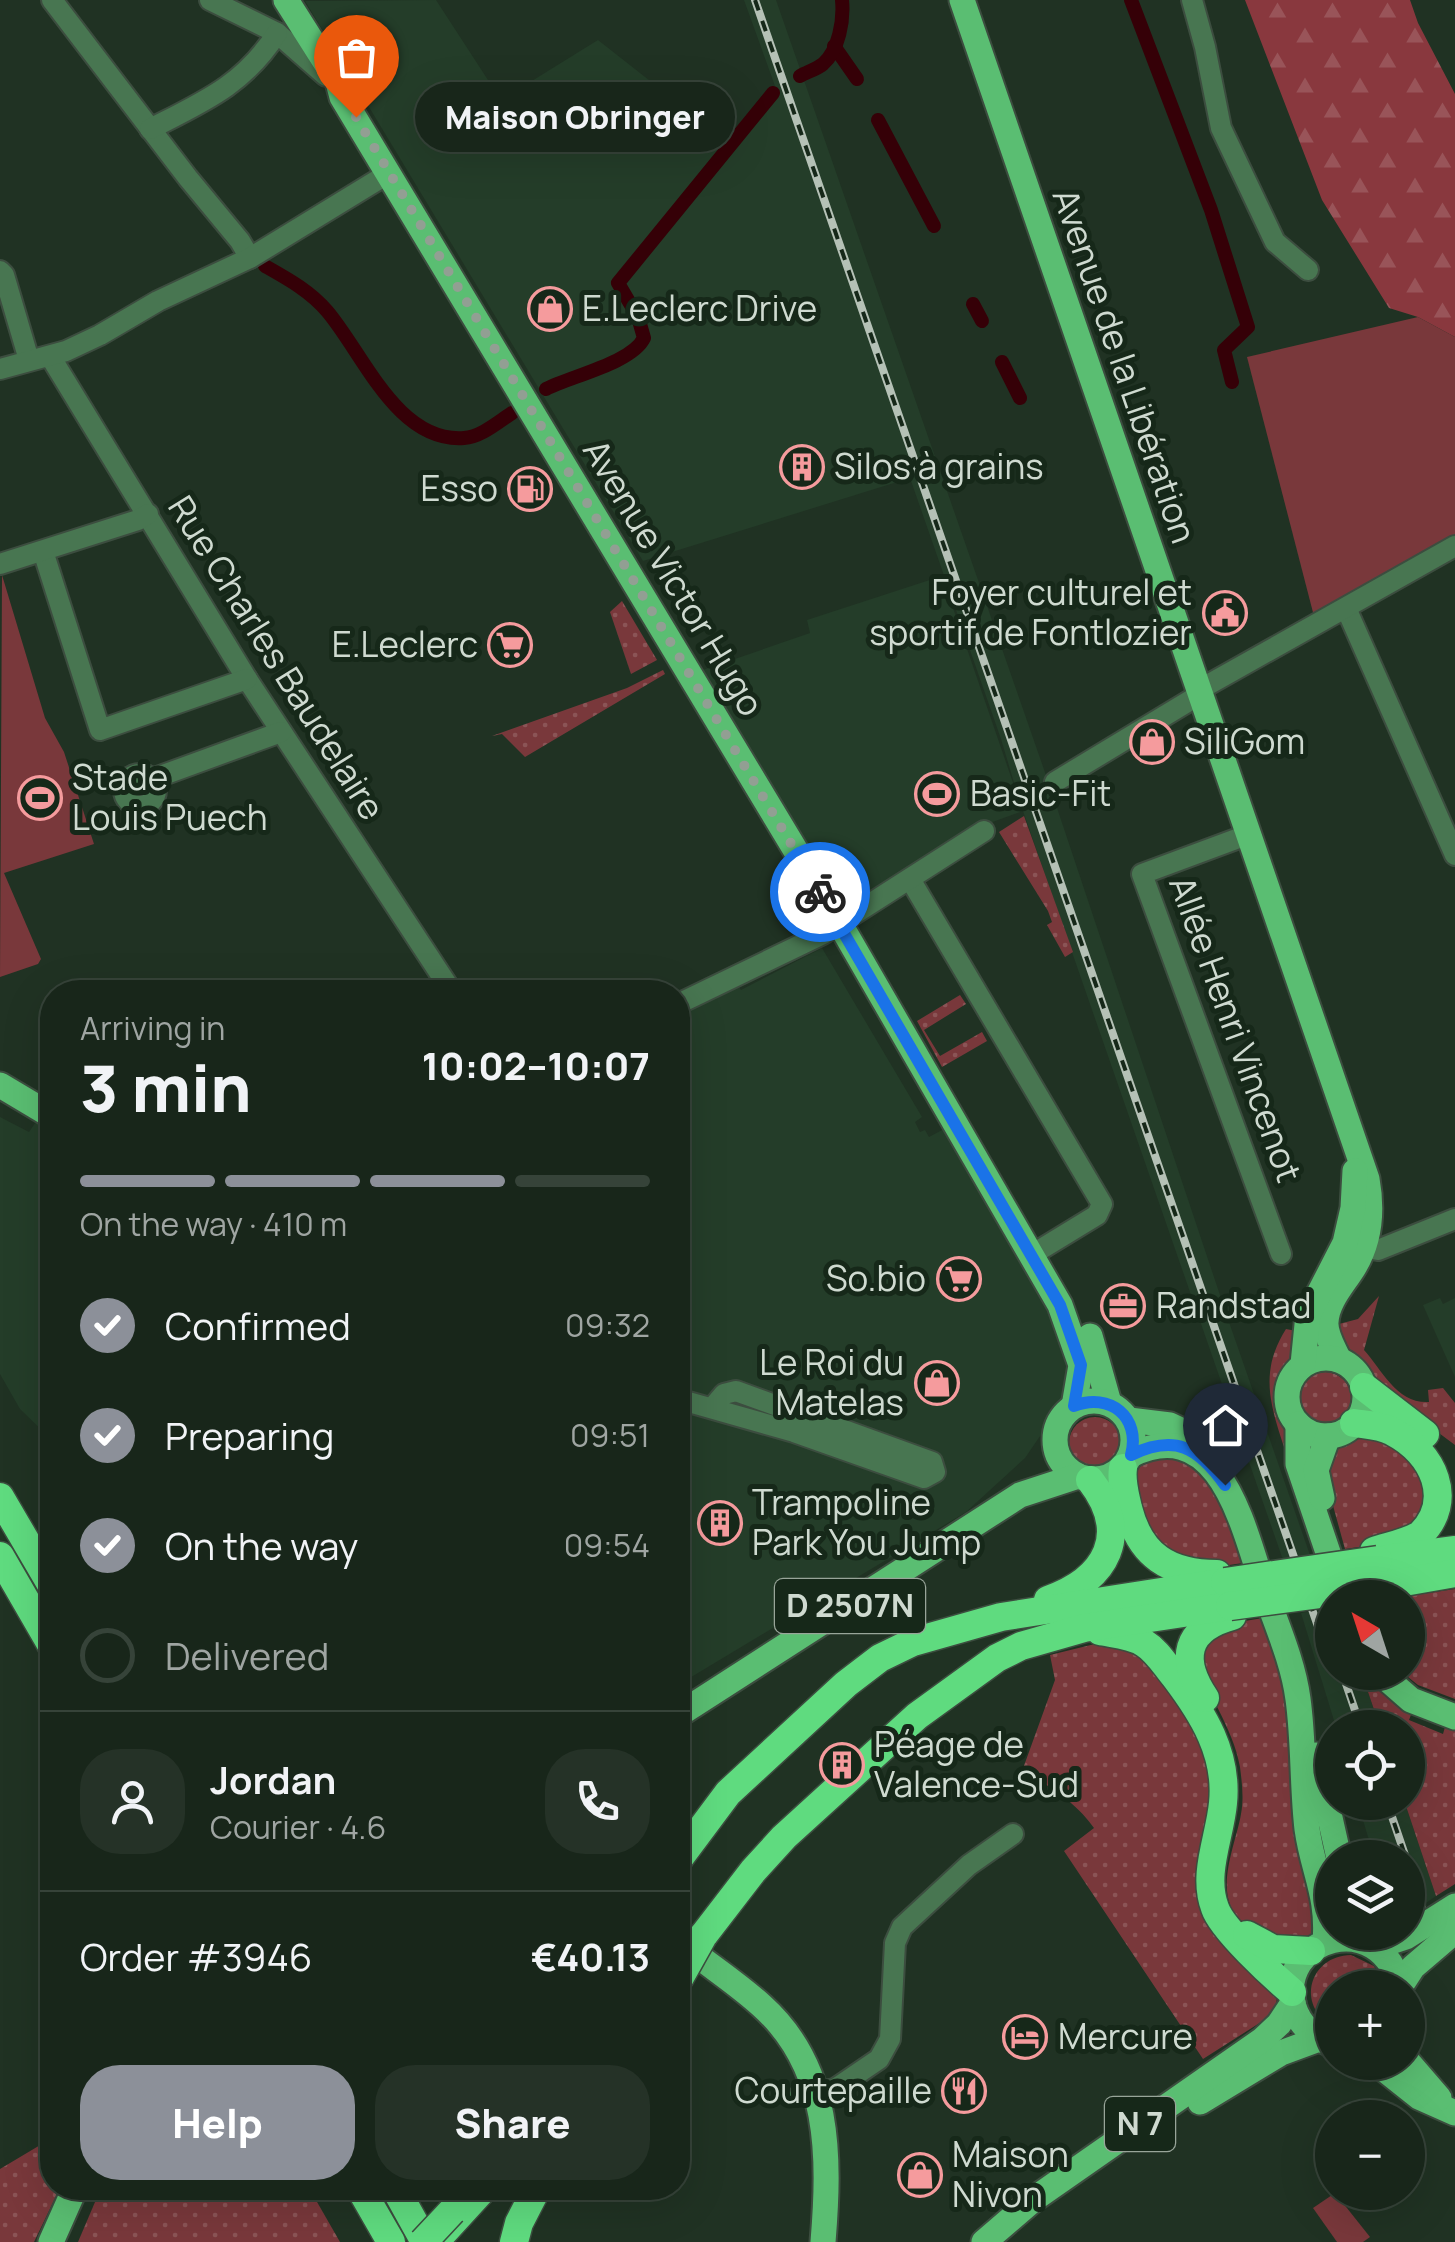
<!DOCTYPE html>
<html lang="en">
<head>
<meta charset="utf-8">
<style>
  :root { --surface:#18261a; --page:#253227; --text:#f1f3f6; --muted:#9fa5a2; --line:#364339; --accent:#8c9099 }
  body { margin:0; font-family:Manrope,sans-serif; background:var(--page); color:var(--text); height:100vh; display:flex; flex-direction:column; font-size:38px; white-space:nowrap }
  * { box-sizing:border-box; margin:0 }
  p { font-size:32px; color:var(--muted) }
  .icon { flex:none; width:55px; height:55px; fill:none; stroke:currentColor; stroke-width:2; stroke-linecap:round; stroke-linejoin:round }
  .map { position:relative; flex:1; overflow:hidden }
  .details { position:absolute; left:40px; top:980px; width:650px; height:1220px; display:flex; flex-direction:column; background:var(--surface); border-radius:40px; box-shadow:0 10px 40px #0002,0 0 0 2px var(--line) }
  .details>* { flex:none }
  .needle { width:65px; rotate:321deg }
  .tools { position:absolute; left:1315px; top:1580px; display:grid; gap:20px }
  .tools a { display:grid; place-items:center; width:110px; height:110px; border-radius:50%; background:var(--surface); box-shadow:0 10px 40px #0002,0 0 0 2px var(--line); font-size:50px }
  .pin { position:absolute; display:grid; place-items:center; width:85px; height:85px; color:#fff; margin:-102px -42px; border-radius:50% 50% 50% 0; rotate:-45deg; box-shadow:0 0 10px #0007 }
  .pin .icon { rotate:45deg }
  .courier { position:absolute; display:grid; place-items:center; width:100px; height:100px; margin:-50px; border:8px solid #1a73e8; border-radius:50%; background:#fff; color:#222; box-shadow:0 2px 12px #0007 }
  .bubble { position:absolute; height:70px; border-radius:35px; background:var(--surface); box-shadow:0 10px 40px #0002,0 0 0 2px var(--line); font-size:32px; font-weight:800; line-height:70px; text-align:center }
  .summary em { font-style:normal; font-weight:800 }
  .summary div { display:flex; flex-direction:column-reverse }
  .summary { display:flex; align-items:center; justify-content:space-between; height:170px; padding:0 40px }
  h1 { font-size:65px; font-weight:800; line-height:75px }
  .bar { display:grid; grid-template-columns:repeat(4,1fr); gap:15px 10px; align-content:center; height:120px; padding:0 40px }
  .bar i { height:12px; border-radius:8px; background:var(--line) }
  .bar .selected { background:var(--accent) }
  .bar p { grid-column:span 4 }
  .line { display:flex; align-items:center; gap:25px; padding:0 40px; border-top:2px solid var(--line) }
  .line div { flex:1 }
  .round { display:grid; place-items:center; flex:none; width:105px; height:105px; border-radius:40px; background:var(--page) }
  ol { padding:0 40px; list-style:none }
  li { display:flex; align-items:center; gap:30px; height:110px }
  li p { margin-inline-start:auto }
  li .icon { padding:10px; border-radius:50%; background:var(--accent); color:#fff; stroke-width:4 }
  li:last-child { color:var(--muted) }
  li i { width:55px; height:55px; border:5px solid var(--line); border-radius:50% }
  .button { display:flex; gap:20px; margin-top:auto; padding:20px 40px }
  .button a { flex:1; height:115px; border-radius:40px; background:var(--accent); color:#fff; font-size:40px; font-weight:800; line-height:115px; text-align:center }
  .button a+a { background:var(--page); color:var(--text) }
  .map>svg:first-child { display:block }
</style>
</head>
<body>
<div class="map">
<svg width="1455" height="2242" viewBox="0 0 1455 2242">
  <defs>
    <pattern id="grass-dots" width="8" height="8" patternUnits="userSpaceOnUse" patternTransform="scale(2.5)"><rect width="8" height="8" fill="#79383b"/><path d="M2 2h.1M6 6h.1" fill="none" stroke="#8b5456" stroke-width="1.8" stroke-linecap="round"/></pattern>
    <pattern id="forest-firs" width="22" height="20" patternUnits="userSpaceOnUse" patternTransform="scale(2.5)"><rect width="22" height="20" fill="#89383e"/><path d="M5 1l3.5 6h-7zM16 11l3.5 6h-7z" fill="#995459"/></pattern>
  </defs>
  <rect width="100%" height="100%" fill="#203223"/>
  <g fill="#243d29">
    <polygon points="436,0 501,100 598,40 729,143 740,133 761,98 775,86 744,0 776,0 1048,781 1229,1322 1310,1555 1283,1560 1023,811 976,828 859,899 841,896 700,671 810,633 807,620 942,576 1021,806 1001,739 910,478 643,561 305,1"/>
    <polygon points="822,948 922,1117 915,1122 920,1132 925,1130 929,1137 946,1128 1063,1334 1071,1359 1066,1398 1025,1458 966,1512 678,1685 678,1067 688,1062 678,1039 678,1017 739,987 741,990"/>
    <polygon points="52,1099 52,1440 20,1409 0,1374 0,1117 29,1132"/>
    <polygon points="1440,1298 1443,1304 1455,1298 1455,1377 1423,1305"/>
    <polygon points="1329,1608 1332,1618 1332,1672 1355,1673 1367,1689 1380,1727 1336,1727 1301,1613"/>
    <polygon points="1358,1803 1405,1803 1436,1896 1410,1914 1408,1909 1408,1858 1379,1857 1368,1837"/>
  </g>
  <g fill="url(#grass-dots)">
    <polygon points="622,601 657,660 631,674 610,612"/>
    <polygon points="663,670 665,674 525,757 502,734 492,736 627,688"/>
    <polygon points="1024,816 1073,952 1065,957 1047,925 1052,922 1048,911 999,832"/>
    <polygon points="960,995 966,1004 924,1030 940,1056 982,1032 987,1041 942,1067 917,1021"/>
    <path d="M1379,1296L1364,1350C1382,1370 1397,1404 1429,1402L1428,1390L1443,1388L1455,1403V1445L1380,1389L1365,1366L1345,1350L1335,1325L1358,1319Z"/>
    <path d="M1286,1329L1296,1331L1294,1356L1277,1381L1276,1392V1405L1288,1433L1289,1450H1285C1270,1404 1259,1372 1286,1329Z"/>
    <circle cx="1325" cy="1398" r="26"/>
    <circle cx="1095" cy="1443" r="26"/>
    <polygon points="1372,1433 1424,1463 1428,1518 1372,1545 1345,1549 1324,1473 1331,1451 1359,1435"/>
    <polygon points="1181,1453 1219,1486 1249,1562 1203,1569 1155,1547 1131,1473 1139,1461"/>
    <polygon points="1455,1589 1455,1699 1418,1685 1403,1673 1408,1672 1408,1598 1401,1597"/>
    <path d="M1269,1617L1282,1659L1318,1924L1312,1935L1294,1944C1279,1937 1258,1933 1244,1923C1210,1898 1236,1845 1241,1814C1244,1798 1242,1783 1240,1767C1233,1726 1205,1694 1196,1653L1233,1623Z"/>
    <path d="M1099,1643L1136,1648L1200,1725L1218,1787L1203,1869L1277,1995L1276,2007L1269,2017L1203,2059L1064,1851L1094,1828C1080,1807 1045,1779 1021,1774L1055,1680L1050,1655Z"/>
    <polygon points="1355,1673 1372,1673 1414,1707 1409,1720 1443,1734 1447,1720 1455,1721 1455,1884 1436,1896 1405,1803 1408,1802 1408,1728 1380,1727 1367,1689"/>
    <path d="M1351,1955L1374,1966L1384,1987L1332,1988V2026C1296,2005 1309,1956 1351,1955Z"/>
    <polygon points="52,2138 52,2188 60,2188 34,2242 0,2242 0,2169"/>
    <polygon points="101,2188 309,2188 340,2242 78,2242"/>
  </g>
  <polygon fill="url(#forest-firs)" points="1245,0 1410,0 1418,23 1455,94 1455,337 1418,317 1389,308 1322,200"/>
  <g fill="#79383b">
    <polygon points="1418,317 1455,337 1455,546 1316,624 1247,357"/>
    <polygon points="2,575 45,718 64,752 94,844 4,873 41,959 38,964 0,977"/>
    <polygon points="1335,2193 1370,2237 1363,2242 1337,2242 1313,2208"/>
  </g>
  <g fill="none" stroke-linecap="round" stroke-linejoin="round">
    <g stroke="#350007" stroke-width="14">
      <polyline points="1131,0 1211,210 1248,327 1224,350 1232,382"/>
      <polyline points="834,46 857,79"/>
      <path d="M800,76C807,72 817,69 823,64C839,50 844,20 842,0"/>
      <polyline points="878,120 934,226"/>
      <path d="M265,266C288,279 310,291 327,311C363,353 397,443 464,438C481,437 498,422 512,413"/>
      <polyline points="973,304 982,321"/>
      <polyline points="1002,362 1020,398"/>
      <path d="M546,389C571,376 632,363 644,338L638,317L618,283L773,93"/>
    </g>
    <g stroke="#3c4d3f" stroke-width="24">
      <g id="minor">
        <polyline points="52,0 188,178 240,241 250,258"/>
        <polyline points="210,0 277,33 326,76"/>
        <polyline points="1192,0 1205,47 1221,128 1275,242 1308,270"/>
        <path d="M150,129C203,102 244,85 277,33"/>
        <polyline points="0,271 4,275 29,360"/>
        <polyline points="50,356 247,679 452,992"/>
        <polyline points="0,369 66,351 100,335 158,301 250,258 389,173"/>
        <polyline points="43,551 100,730 247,679"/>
        <polyline points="0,564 138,520 148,514"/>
        <polyline points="1346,608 1455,855"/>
        <polyline points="1197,691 1455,546"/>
        <circle cx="140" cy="790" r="16"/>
        <polyline points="152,779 281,732"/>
        <polyline points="1055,782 1199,695"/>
        <polyline points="1247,835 1142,874 1281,1254"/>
        <polyline points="910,879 1102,1204 1097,1215 1038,1251"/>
        <polyline points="678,1004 823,934 984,831"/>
        <polyline points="1349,1245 1378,1250 1455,1219"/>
        <polyline points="678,1399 794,1432 924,1478 935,1472 932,1462 736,1391 724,1394 713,1407"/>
        <polyline points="800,2095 835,2089 879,2059 890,2039 895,1943 902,1927 969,1865 1013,1834"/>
      </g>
    </g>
    <g stroke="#3c4d3f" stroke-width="29">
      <g id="major">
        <polyline points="286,0 338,82 342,97 840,924 1060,1305 1081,1365 1074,1406"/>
        <path d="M962,0L1367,1179C1373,1212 1370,1244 1351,1272C1341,1287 1327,1303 1326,1322C1325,1335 1334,1348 1339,1360"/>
        <polyline points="0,1085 52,1116"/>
        <polyline points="1090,1336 1109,1403"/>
        <circle cx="1326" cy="1397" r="39"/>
        <polyline points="1303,1364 1308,1315 1345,1243 1353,1208 1355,1171"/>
        <circle cx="1094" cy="1440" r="39"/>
        <polyline points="1129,1420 1170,1425 1206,1442"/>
        <polyline points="1298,1424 1298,1464 1338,1582"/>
        <path d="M1131,1455C1220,1412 1243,1527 1264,1589C1276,1624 1293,1661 1298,1699C1304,1742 1302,1786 1307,1829C1313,1872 1329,1896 1325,1942"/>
        <polyline points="1322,1498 1316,1470 1328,1436"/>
        <polyline points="1379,1672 1411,1700 1455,1717"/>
        <polyline points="678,1715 1020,1495 1078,1476"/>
        <polyline points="1316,1755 1339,1858"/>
        <path d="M678,1940C705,1963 736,1982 762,2006C831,2068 830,2157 823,2242"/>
        <polyline points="1376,1947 1406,1937 1455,1906"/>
        <polyline points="1400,1987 1413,1967 1455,1931"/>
        <path d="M1331,2044C1313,2037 1300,2026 1294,2007C1274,1937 1382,1906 1400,1988"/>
        <polyline points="1375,2062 1419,2097 1455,2113"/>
        <polyline points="1408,2062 1439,2098"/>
        <polyline points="1200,2102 1281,2053 1319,2039"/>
        <polyline points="51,2242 75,2188"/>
        <polyline points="984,2242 1034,2199 1262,2040 1279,2024 1293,2003"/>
      </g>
    </g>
    <g stroke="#3c4d3f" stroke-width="31">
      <g id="highway">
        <polyline points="1364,1387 1425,1434"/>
        <path d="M1354,1423C1368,1425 1381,1425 1393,1432C1434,1453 1455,1501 1420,1535C1406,1543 1389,1546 1374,1551"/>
        <path d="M1123,1468C1121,1482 1125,1494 1128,1508C1140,1556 1169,1574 1217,1574"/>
        <polyline points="0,1497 52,1586"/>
        <polyline points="0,1556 52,1646"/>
        <polyline points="1387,1559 1455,1550"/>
        <polyline points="1387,1585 1455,1573"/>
        <path d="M1048,1600C1107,1579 1132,1534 1090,1480"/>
        <path d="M1100,1631C1115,1634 1132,1635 1144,1643C1157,1651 1165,1665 1175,1677C1203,1714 1228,1754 1223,1803C1220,1837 1202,1874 1215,1908C1222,1929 1273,1976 1292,1992"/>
        <path d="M1205,1698C1179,1659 1185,1629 1232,1616"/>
        <polyline points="678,1860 728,1793 846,1684 880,1658 913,1642 1001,1617 1225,1582"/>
        <polyline points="1247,1935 1273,1949 1311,1951"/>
        <polyline points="703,1936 753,1871 784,1837 917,1716 997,1658 1021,1646 1084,1628 1230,1606"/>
        <polyline points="360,2188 391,2242"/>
        <polyline points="395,2188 425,2242"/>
        <polyline points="441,2235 484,2188"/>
        <polyline points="514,2242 519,2223 537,2188"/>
      </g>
    </g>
    <use href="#minor" stroke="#487651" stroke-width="20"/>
    <use href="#major" stroke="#5abe72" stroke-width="25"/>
    <use href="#highway" stroke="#5fdb7f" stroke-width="28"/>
    <g stroke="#b5c1b6" stroke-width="8">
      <g id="rail">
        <polyline points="755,0 1332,1667"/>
        <polyline points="1342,1672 1361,1728"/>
        <polyline points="1387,1802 1406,1858"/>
        <polyline points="1408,1862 1422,1905"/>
      </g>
    </g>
    <use href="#rail" stroke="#162819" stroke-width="4" stroke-dasharray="11" stroke-linecap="butt"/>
    <g stroke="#3c4d3f" stroke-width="31" stroke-linecap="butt">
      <g id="highway-bridge">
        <polyline points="1225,1582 1378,1560"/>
        <polyline points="1230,1606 1387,1585"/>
        <polyline points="679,1979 703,1936"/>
        <polyline points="423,2242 452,2211"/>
      </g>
    </g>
    <use href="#highway-bridge" stroke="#5fdb7f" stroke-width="28"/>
  </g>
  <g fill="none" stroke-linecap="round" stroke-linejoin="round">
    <polyline stroke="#929f93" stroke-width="10" stroke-dasharray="0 18" points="356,117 820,892"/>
    <path stroke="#1a73e8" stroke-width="12" d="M820,892L1060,1305L1081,1365L1074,1406C1110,1392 1141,1417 1131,1455C1175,1434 1198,1447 1225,1485"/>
  </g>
  <defs>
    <g id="shop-ring" transform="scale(2.25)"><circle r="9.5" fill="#162819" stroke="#f59b9d" stroke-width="1.5"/><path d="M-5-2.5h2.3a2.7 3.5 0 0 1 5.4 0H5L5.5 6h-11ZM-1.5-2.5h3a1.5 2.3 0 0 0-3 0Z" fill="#f59b9d"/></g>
    <g id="building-ring" transform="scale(2.25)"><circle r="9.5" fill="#162819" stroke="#f59b9d" stroke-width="1.5"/><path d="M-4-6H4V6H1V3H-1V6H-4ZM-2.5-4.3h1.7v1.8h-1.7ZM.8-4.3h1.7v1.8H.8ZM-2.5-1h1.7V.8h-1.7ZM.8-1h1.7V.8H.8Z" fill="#f59b9d"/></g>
    <g id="fuel-ring" transform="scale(2.25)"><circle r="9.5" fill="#162819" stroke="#f59b9d" stroke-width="1.5"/><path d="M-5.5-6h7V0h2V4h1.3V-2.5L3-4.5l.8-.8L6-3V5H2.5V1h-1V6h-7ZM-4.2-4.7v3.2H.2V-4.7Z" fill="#f59b9d"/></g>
    <g id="civic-ring" transform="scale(2.25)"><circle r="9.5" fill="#162819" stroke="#f59b9d" stroke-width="1.5"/><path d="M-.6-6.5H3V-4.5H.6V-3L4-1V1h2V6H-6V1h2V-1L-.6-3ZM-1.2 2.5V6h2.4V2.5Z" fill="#f59b9d"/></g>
    <g id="supermarket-ring" transform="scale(2.25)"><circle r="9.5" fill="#162819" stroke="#f59b9d" stroke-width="1.5"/><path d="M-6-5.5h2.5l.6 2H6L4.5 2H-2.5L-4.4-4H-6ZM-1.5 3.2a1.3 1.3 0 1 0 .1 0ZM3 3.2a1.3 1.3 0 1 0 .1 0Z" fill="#f59b9d"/></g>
    <g id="stadium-ring" transform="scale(2.25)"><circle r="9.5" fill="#162819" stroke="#f59b9d" stroke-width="1.5"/><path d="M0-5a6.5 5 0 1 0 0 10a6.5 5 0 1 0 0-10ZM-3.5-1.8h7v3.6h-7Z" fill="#f59b9d"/></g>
    <g id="office-ring" transform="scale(2.25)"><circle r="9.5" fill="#162819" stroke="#f59b9d" stroke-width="1.5"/><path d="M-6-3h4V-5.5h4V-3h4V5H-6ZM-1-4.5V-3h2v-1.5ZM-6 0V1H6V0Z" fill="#f59b9d"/></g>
    <g id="hotel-ring" transform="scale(2.25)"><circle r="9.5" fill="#162819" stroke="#f59b9d" stroke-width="1.5"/><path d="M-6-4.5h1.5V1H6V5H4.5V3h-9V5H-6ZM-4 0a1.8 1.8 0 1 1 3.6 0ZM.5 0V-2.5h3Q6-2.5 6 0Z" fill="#f59b9d"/></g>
    <g id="restaurant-ring" transform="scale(2.25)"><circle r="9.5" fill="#162819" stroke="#f59b9d" stroke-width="1.5"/><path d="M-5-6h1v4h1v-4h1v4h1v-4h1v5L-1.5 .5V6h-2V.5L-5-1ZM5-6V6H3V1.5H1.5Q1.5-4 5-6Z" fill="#f59b9d"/></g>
  </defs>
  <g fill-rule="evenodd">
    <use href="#shop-ring" x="550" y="309"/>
    <use href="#building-ring" x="802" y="467"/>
    <use href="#fuel-ring" x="530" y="489"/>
    <use href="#civic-ring" x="1225" y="613"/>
    <use href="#supermarket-ring" x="510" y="645"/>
    <use href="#shop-ring" x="1152" y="742"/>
    <use href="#stadium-ring" x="937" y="794"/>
    <use href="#stadium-ring" x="40" y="798"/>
    <use href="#supermarket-ring" x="959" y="1279"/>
    <use href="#office-ring" x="1123" y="1306"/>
    <use href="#shop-ring" x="937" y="1383"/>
    <use href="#building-ring" x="720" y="1523"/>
    <use href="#building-ring" x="842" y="1765"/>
    <use href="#hotel-ring" x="1025" y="2037"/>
    <use href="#restaurant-ring" x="964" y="2091"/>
    <use href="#shop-ring" x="920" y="2175"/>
  </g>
  <g text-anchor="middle" stroke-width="10" stroke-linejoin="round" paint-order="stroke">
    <g fill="#162819" stroke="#98a599" stroke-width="2.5">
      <rect x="775" y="1579" width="150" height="54" rx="8"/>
      <rect x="1105" y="2097" width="70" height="54" rx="8"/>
    </g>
    <g font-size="32" font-weight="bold" fill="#cfdad0">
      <text x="850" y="1617">D 2507N</text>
      <text x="1140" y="2135">N 7</text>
    </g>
    <g font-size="35" fill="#cfdad0" stroke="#162819" text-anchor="start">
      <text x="582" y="321">E.Leclerc Drive</text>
      <text x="834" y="479">Silos à grains</text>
      <text x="498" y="501" text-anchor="end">Esso</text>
      <text x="1192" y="605" text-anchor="end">Foyer culturel et<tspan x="1192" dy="40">sportif de Fontlozier</tspan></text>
      <text x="478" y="657" text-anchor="end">E.Leclerc</text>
      <text x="1184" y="754">SiliGom</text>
      <text x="72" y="790">Stade<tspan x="72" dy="40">Louis Puech</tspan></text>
      <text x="970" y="806">Basic-Fit</text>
      <text x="926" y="1291" text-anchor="end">So.bio</text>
      <text x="1156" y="1318">Randstad</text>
      <text x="904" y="1375" text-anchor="end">Le Roi du<tspan x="904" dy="40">Matelas</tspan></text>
      <text x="752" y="1515">Trampoline<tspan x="752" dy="40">Park You Jump</tspan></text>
      <text x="874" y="1757">Péage de<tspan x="874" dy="40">Valence-Sud</tspan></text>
      <text x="1058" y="2049">Mercure</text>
      <text x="932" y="2103" text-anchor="end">Courtepaille</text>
      <text x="952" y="2167">Maison<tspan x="952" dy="40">Nivon</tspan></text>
    </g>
    <g font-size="35" fill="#cfdad0" stroke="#162819">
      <text transform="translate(1124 366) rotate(71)" y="12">Avenue de la Libération</text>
      <text transform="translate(673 578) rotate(59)" y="12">Avenue Victor Hugo</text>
      <text transform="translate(276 658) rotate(58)" y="12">Rue Charles Baudelaire</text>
      <text transform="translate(1235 1029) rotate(70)" y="12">Allée Henri Vincenot</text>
    </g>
  </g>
</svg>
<div class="tools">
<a><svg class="needle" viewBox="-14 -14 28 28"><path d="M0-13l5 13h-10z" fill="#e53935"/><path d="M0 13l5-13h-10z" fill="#9fa5a2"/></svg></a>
<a><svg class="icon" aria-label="locate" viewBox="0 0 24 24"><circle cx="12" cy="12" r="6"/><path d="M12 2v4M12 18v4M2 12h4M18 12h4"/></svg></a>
<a><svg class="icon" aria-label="layers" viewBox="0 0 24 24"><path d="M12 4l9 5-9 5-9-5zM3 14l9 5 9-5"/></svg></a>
<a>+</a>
<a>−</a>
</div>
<div class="pin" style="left:356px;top:117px;background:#ea580c"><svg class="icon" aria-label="bag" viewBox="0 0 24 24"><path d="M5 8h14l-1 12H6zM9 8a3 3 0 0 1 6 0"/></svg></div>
<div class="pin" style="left:1225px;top:1485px;background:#1f2937"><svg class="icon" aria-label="home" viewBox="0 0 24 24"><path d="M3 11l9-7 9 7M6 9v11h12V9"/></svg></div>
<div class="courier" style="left:820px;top:892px"><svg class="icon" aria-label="bike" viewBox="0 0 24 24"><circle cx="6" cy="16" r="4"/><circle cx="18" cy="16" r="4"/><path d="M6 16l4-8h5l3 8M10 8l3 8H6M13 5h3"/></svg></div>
<div class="bubble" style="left:415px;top:82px;width:320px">Maison Obringer</div>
<section class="details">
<div class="summary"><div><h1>3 min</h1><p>Arriving in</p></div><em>10:02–10:07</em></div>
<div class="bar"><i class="selected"></i><i class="selected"></i><i class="selected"></i><i></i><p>On the way · 410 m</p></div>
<ol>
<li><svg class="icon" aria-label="check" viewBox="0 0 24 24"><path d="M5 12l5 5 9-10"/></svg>Confirmed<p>09:32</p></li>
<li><svg class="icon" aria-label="check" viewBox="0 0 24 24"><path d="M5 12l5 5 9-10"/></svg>Preparing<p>09:51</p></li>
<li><svg class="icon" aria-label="check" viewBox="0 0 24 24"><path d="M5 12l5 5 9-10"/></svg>On the way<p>09:54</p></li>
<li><i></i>Delivered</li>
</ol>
<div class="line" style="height:180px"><a class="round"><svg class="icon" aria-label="person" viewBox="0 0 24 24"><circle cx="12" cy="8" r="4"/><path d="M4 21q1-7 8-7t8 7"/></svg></a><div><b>Jordan</b><p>Courier · 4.6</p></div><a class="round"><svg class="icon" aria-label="phone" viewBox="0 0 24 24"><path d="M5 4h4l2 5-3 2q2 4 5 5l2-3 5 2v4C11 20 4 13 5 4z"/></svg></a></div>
<div class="line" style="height:130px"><div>Order #3946</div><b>€40.13</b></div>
<div class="button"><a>Help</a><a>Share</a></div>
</section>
</div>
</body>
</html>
